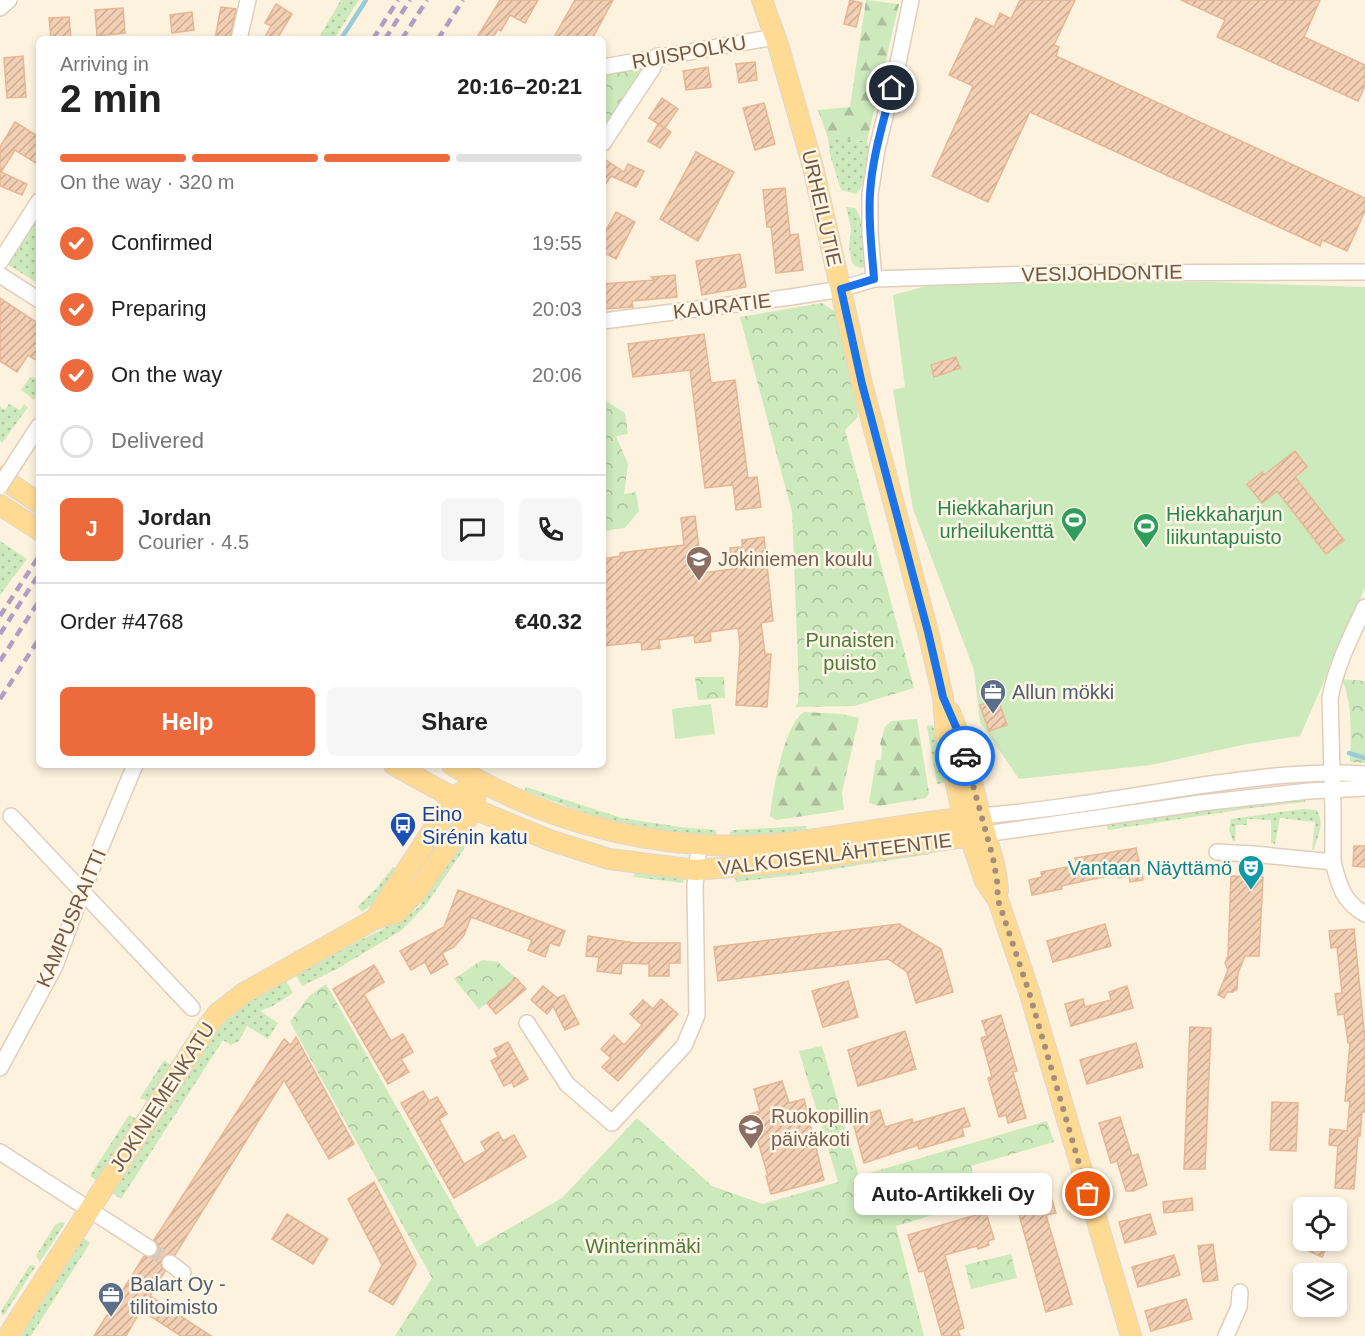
<!DOCTYPE html>
<html lang="en">
<head>
<meta charset="utf-8">
<style>
  :root { --surface:#fff; --page:#f6f6f6; --text:#222; --muted:#767676; --line:#e0e0e0; --accent:#ed6a3d }
  body { margin:0; font-family:Arial,sans-serif; background:var(--page); color:var(--text); height:100vh; display:flex; flex-direction:column; font-size:22px; white-space:nowrap }
  * { box-sizing:border-box; margin:0 }
  p { font-size:20px; color:var(--muted) }
  .icon { flex:none; width:33px; height:33px; fill:none; stroke:currentColor; stroke-width:2; stroke-linecap:round; stroke-linejoin:round }
  .map { position:relative; flex:1; overflow:hidden }
  .side { position:absolute; left:36px; top:36px; width:570px; height:732px; display:flex; flex-direction:column; background:var(--surface); border-radius:9px; box-shadow:0 3px 9px #0003 }
  .side>* { flex:none }
  .tools { position:absolute; left:1293px; top:1197px; display:grid; gap:12px }
  .tools a { display:grid; place-items:center; width:54px; height:54px; border-radius:9px; background:var(--surface); box-shadow:0 3px 9px #0003; font-size:30px }
  .pin { position:absolute; display:grid; place-items:center; width:51px; height:51px; color:#fff; margin:-26px; border:3px solid #fff; border-radius:50%; box-shadow:0 2px 6px #0007 }
  .courier { position:absolute; display:grid; place-items:center; width:60px; height:60px; margin:-30px; border:4px solid #1a73e8; border-radius:50%; background:#fff; color:#222; box-shadow:0 2px 8px #0007 }
  .bubble { position:absolute; height:42px; border-radius:9px; background:var(--surface); box-shadow:0 3px 9px #0003; font-size:20px; font-weight:800; line-height:42px; text-align:center }
  .overview em { font-style:normal; font-weight:800 }
  .overview div { display:flex; flex-direction:column-reverse }
  .overview { display:flex; align-items:center; justify-content:space-between; height:102px; padding:0 24px }
  h1 { font-size:39px; font-weight:800; line-height:45px }
  .bar { display:grid; grid-template-columns:repeat(4,1fr); gap:9px 6px; align-content:center; height:72px; padding:0 24px }
  .bar i { height:8px; border-radius:4px; background:var(--line) }
  .bar .selected { background:var(--accent) }
  .bar p { grid-column:span 4 }
  .line { display:flex; align-items:center; gap:15px; padding:0 24px; border-top:2px solid var(--line) }
  .line div { flex:1 }
  .round { display:grid; place-items:center; flex:none; width:63px; height:63px; border-radius:9px; background:var(--page) }
  ol { padding:0 24px; list-style:none }
  li { display:flex; align-items:center; gap:18px; height:66px }
  li p { margin-inline-start:auto }
  li .icon { padding:6px; border-radius:50%; background:var(--accent); color:#fff; stroke-width:4 }
  li:last-child { color:var(--muted) }
  li i { width:33px; height:33px; border:3px solid var(--line); border-radius:50% }
  .cta { display:flex; gap:12px; margin-top:auto; padding:12px 24px }
  .cta a { flex:1; height:69px; border-radius:9px; background:var(--accent); color:#fff; font-size:24px; font-weight:800; line-height:69px; text-align:center }
  .cta a+a { background:var(--page); color:var(--text) }
  .map>svg:first-child { display:block }
</style>
</head>
<body>
<div class="map">
<svg width="1365" height="1336" viewBox="0 0 1365 1336">
  <defs>
    <pattern id="grass-dots" width="8" height="8" patternUnits="userSpaceOnUse" patternTransform="scale(1.5)"><rect width="8" height="8" fill="#cdeabc"/><path d="M2 2h.1M6 6h.1" fill="none" stroke="#abc09b" stroke-width="1.8" stroke-linecap="round"/></pattern>
    <pattern id="forest-firs" width="22" height="20" patternUnits="userSpaceOnUse" patternTransform="scale(1.5)"><rect width="22" height="20" fill="#cdeabc"/><path d="M5 1l3.5 6h-7zM16 11l3.5 6h-7z" fill="#abc09b"/></pattern>
    <pattern id="park-crowns" width="20" height="18" patternUnits="userSpaceOnUse" patternTransform="scale(1.5)"><rect width="20" height="18" fill="#cdeabc"/><path d="M2 6a3 3 0 1 1 6 0M12 15a3 3 0 1 1 6 0" fill="none" stroke="#abc09b"/></pattern>
    <pattern id="building-hatch" width="6" height="6" patternUnits="userSpaceOnUse" patternTransform="scale(1.5)"><rect width="6" height="6" fill="#f3d0b4"/><path d="M-1 1l2-2M0 6l6-6M5 7l2-2" fill="none" stroke="#c9ac94"/></pattern>
  </defs>
  <rect width="100%" height="100%" fill="#fdf2de"/>
  <g fill="url(#grass-dots)">
    <polygon points="341,0 359,0 334,39 318,39"/>
    <path d="M828,138L867,141C870,157 868,182 856,194L841,190L830,155Z"/>
    <path d="M846,207L855,208C866,223 865,249 866,267C860,269 856,267 852,263L849,247L851,228Z"/>
    <polygon points="39,210 39,284 5,263"/>
    <polygon points="39,373 39,392 34,400 21,390 30,377 36,378"/>
    <polygon points="9,404 20,410 24,404 28,407 2,443 0,441 0,406 5,410"/>
    <polygon points="0,541 27,559 0,595"/>
    <polygon points="933,725 946,782 937,784 927,726"/>
    <polygon points="526,787 622,818 680,827 716,830 717,837 684,835 611,822 525,791"/>
    <polygon points="1239,788 1205,797 1124,810 1123,806 1169,795"/>
    <polygon points="1305,797 1305,802 1252,808 1108,830 1106,824 1170,813"/>
    <path d="M1303,809L1316,810C1326,823 1317,836 1314,850H1312L1315,822L1280,818L1275,844L1271,843V820L1247,819V825H1236L1235,841H1233L1229,830L1231,819Z"/>
    <polygon points="806,826 807,831 759,836 729,837 730,832 734,830"/>
    <polygon points="462,843 465,846 464,849 426,905 402,930 337,969 302,986 295,974 406,917 419,907"/>
    <polygon points="929,849 930,854 796,875 736,882 735,877"/>
    <path d="M393,867L396,868C390,889 379,900 362,912L358,906L375,890Z"/>
    <polygon points="635,872 680,877 684,879 683,883 634,877"/>
    <polygon points="284,977 293,993 271,1007 260,1011 278,1023 268,1039 247,1026 239,1041 231,1045 223,1040 121,1199 111,1192 219,1022 234,1008"/>
    <polygon points="164,1060 169,1064 171,1070 150,1102 140,1098"/>
    <polygon points="129,1115 135,1118 136,1123 99,1182 90,1176"/>
    <polygon points="61,1222 65,1223 62,1228 40,1262 36,1256 55,1225"/>
    <polygon points="82,1237 90,1243 31,1336 18,1336"/>
    <polygon points="30,1265 36,1266 4,1315 2,1315 1,1311"/>
  </g>
  <g fill="url(#forest-firs)">
    <polygon points="866,0 899,4 867,141 828,138 818,110 850,107"/>
    <path d="M804,712L841,714L859,718L842,792L844,810L776,820L770,816C772,794 784,724 804,712Z"/>
    <polygon points="917,719 929,793 926,798 879,806 869,803 876,760 881,760 882,747 880,744 885,727 891,721"/>
  </g>
  <g fill="url(#park-crowns)">
    <polygon points="647,63 644,73 603,134 603,72"/>
    <polygon points="822,303 836,312 857,390 858,417 845,430 914,688 854,706 795,707 798,703 799,690 792,512 740,317"/>
    <polygon points="603,399 625,413 628,434 616,436 628,464 624,494 636,492 639,511 625,528 603,531"/>
    <polygon points="695,677 724,677 725,698 698,700"/>
    <path d="M1341,679L1365,681V763L1350,762C1351,739 1353,699 1341,679Z"/>
    <polygon points="482,960 498,962 516,978 479,1009 454,979"/>
    <polygon points="326,984 477,1247 562,1198 637,1118 712,1186 763,1204 838,1182 799,1051 822,1046 859,1176 1047,1121 1054,1142 971,1166 980,1201 896,1226 924,1336 395,1336 432,1278 290,1022 309,996"/>
    <polygon points="1011,1254 1017,1278 971,1289 965,1265"/>
  </g>
  <g fill="#cdeabc">
    <polygon points="1211,282 1365,287 1365,588 1300,736 1247,744 1151,765 1019,779 980,722 974,670 913,509 893,390 905,387 893,295 938,283"/>
    <polygon points="711,704 715,734 675,739 672,709"/>
  </g>
  <g fill="none" stroke-linecap="round" stroke-linejoin="round">
    <g stroke="#98ccd9" stroke-width="4.5">
      <polyline points="341,39 366,0"/>
      <polyline points="1349,753 1365,758"/>
    </g>
  </g>
  <g fill="url(#building-hatch)" stroke="#e7b694" stroke-width="1.5">
    <polygon points="500,0 538,0 525,23 510,15 501,31 498,29 492,39 476,39"/>
    <polygon points="575,0 613,0 592,39 553,39"/>
    <polygon points="850,0 862,3 856,27 844,24"/>
    <polygon points="1020,0 1075,0 1054,45 1059,47 1056,56 1365,198 1365,211 1347,251 1322,240 1320,246 1030,112 988,202 932,176 973,86 949,75 976,18 994,27 1000,13 1011,19"/>
    <polygon points="1181,0 1320,0 1304,37 1365,65 1365,86 1358,101 1217,37 1225,20"/>
    <polygon points="276,4 292,14 277,39 264,39 271,26 265,23"/>
    <polygon points="221,7 236,9 230,39 215,39"/>
    <polygon points="123,8 125,33 97,36 95,10"/>
    <polygon points="192,12 194,30 172,33 170,15"/>
    <polygon points="69,17 71,39 51,39 49,18"/>
    <polygon points="23,56 26,97 7,98 4,58"/>
    <polygon points="755,62 757,80 739,83 736,64"/>
    <polygon points="708,67 711,87 686,90 683,71"/>
    <polygon points="662,98 678,109 665,128 671,132 660,148 648,141 658,124 663,127 649,118"/>
    <polygon points="764,103 775,144 755,150 743,108"/>
    <polygon points="15,122 39,137 39,165 15,150 1,172 27,184 22,195 0,186 0,147"/>
    <polygon points="696,152 734,172 698,241 660,219"/>
    <polygon points="603,158 624,172 628,164 644,171 636,187 611,176 603,188"/>
    <polygon points="785,188 790,235 798,234 803,270 776,273 771,227 767,227 763,190"/>
    <polygon points="616,212 635,222 616,259 603,252 603,236"/>
    <polygon points="740,254 746,287 702,295 696,261"/>
    <polygon points="675,275 677,297 632,301 633,307 603,309 603,284 655,280 651,277"/>
    <polygon points="0,298 39,324 39,362 28,355 17,372 0,361"/>
    <polygon points="704,334 711,383 735,380 748,478 757,477 761,507 736,510 733,485 705,488 690,370 633,377 628,344"/>
    <polygon points="956,357 960,368 934,377 931,365"/>
    <polygon points="1295,451 1307,467 1295,477 1344,540 1326,554 1277,491 1262,503 1247,484 1262,472 1264,475"/>
    <polygon points="695,516 702,573 733,569 730,548 742,547 742,540 764,537 773,621 761,623 765,654 771,654 767,707 736,705 740,646 738,628 710,632 711,641 695,643 694,635 659,640 660,648 642,650 641,642 603,646 603,559 620,556 620,553 684,545 681,518"/>
    <polygon points="998,699 1007,725 989,731 980,705"/>
    <polygon points="1354,846 1365,846 1365,867 1353,866"/>
    <polygon points="1136,848 1143,880 1130,882 1129,876 1118,878 1117,874 1061,886 1062,889 1032,895 1029,880 1042,877 1041,872 1077,865 1075,858"/>
    <polygon points="1231,876 1263,877 1259,956 1245,956 1238,973 1237,989 1233,992 1227,992 1224,998 1218,995 1228,970 1225,963 1228,956"/>
    <polygon points="458,890 565,931 559,946 550,943 545,957 528,950 532,940 471,917 464,935 454,947 442,953 448,964 431,974 425,962 411,970 400,951 444,927"/>
    <polygon points="899,924 941,949 953,992 916,1003 907,972 888,959 718,981 714,947"/>
    <polygon points="1105,924 1111,946 1053,962 1047,941"/>
    <polygon points="1354,929 1365,1040 1365,1112 1362,1112 1360,1136 1358,1136 1354,1189 1335,1188 1338,1146 1329,1145 1330,1129 1347,1131 1350,1101 1345,1101 1350,1043 1348,1043 1344,1014 1338,1015 1335,994 1342,993 1337,947 1331,948 1329,931"/>
    <polygon points="588,936 635,943 680,943 680,963 669,963 669,976 649,976 649,964 622,963 621,974 597,971 599,957 586,956"/>
    <polygon points="374,965 384,982 364,994 391,1041 403,1034 413,1052 401,1059 409,1072 388,1084 333,989"/>
    <polygon points="516,978 526,989 496,1014 487,1003"/>
    <polygon points="848,981 858,1017 823,1027 812,991"/>
    <polygon points="543,986 557,998 564,995 579,1024 565,1030 553,1006 547,1014 531,1000"/>
    <polygon points="1127,986 1133,1008 1071,1026 1065,1004 1083,999 1085,1007 1111,1000 1109,992"/>
    <polygon points="661,999 678,1014 618,1081 602,1067 611,1058 601,1049 614,1035 624,1045 642,1025 630,1014 643,1000 653,1009"/>
    <polygon points="1001,1015 1017,1071 1013,1072 1026,1118 1008,1123 1006,1115 999,1117 988,1078 992,1077 981,1038 987,1036 982,1021"/>
    <polygon points="1190,1027 1211,1028 1205,1169 1184,1169"/>
    <polygon points="905,1031 916,1069 858,1086 848,1050"/>
    <polygon points="296,1037 354,1144 329,1159 284,1080 175,1255 167,1254 162,1258 161,1266 165,1271 150,1296 211,1336 181,1336 141,1310 126,1336 94,1336 144,1256 153,1257 157,1253 158,1244 154,1240 284,1039 291,1045"/>
    <polygon points="508,1042 528,1079 514,1087 512,1082 504,1086 491,1061 498,1057 494,1049"/>
    <polygon points="1136,1043 1143,1067 1087,1084 1080,1060"/>
    <polygon points="782,1081 789,1103 804,1099 824,1180 771,1194 766,1176 768,1176 750,1114 760,1111 754,1089"/>
    <polygon points="423,1091 429,1101 437,1097 447,1114 439,1119 464,1164 486,1151 481,1142 498,1132 503,1141 514,1135 526,1157 454,1198 401,1103"/>
    <polygon points="1272,1102 1298,1103 1296,1151 1270,1150"/>
    <polygon points="964,1108 970,1126 962,1128 964,1136 919,1149 918,1145 864,1163 854,1126 861,1124 859,1116 880,1110 885,1127 912,1119 913,1123"/>
    <polygon points="1120,1117 1132,1156 1138,1154 1147,1185 1133,1191 1126,1191 1117,1161 1111,1163 1099,1123"/>
    <polygon points="374,1182 416,1264 393,1305 369,1291 382,1265 348,1199"/>
    <polygon points="1051,1197 1056,1213 1046,1215 1072,1304 1046,1312 1017,1207"/>
    <polygon points="1192,1198 1193,1210 1164,1213 1163,1202"/>
    <polygon points="986,1212 994,1239 988,1241 989,1245 978,1249 977,1246 945,1255 964,1328 958,1330 960,1336 942,1336 924,1271 919,1272 908,1235"/>
    <polygon points="287,1214 328,1239 313,1264 272,1239"/>
    <polygon points="1150,1214 1156,1234 1125,1243 1119,1222"/>
    <polygon points="1311,1240 1330,1240 1322,1257 1306,1250"/>
    <polygon points="1213,1244 1218,1280 1203,1282 1198,1246"/>
    <polygon points="1174,1255 1180,1275 1138,1287 1132,1267"/>
    <polygon points="1186,1299 1192,1319 1151,1331 1145,1311"/>
  </g>
  <g fill="none" stroke-linecap="round" stroke-linejoin="round">
    <polyline stroke="#dacbb8" stroke-width="15" stroke-dasharray="15 8" stroke-linecap="butt" points="149,1248 170,1263"/>
    <g stroke="#e1ceba" stroke-width="18">
      <g id="minor">
        <polyline points="0,8 9,0"/>
        <polyline points="239,39 248,0"/>
        <polyline points="603,67 775,37"/>
        <polyline points="603,143 652,69 658,56"/>
        <polyline points="0,262 39,201"/>
        <polyline points="0,275 39,300"/>
        <polyline points="874,279 870,233 870,194 877,149 897,68 911,0"/>
        <polyline points="603,321 791,297 841,289 874,279 1067,273 1365,272"/>
        <polyline points="31,438 39,426"/>
        <polyline points="11,816 192,1008"/>
        <path d="M980,816C1053,810 1125,797 1197,786C1253,778 1309,770 1365,774"/>
        <polyline points="985,834 1201,803 1309,791 1365,788"/>
        <path d="M1217,852L1253,854L1333,862V808L1330,698C1336,666 1351,636 1365,607"/>
        <path d="M1333,862C1339,885 1343,902 1365,914"/>
        <polyline points="527,1023 567,1084 612,1123 684,1046 697,1015 695,886 699,845"/>
        <polyline points="0,1068 55,966 82,892 135,765"/>
        <polyline points="0,1152 149,1248"/>
        <polyline points="170,1263 183,1273"/>
        <polyline points="1226,1336 1239,1307 1240,1292"/>
      </g>
    </g>
    <g stroke="#ddd7d2" stroke-width="22">
      <g id="major">
        <polyline points="762,0 779,48 813,167 862,384 928,632 943,697 946,737 963,817 985,881 998,900 1029,991 1131,1336"/>
        <polyline points="0,477 39,503"/>
        <polyline points="0,505 39,530"/>
        <path d="M950,712C964,745 971,780 980,814C986,840 997,865 998,891"/>
        <polyline points="394,765 474,809 549,840 609,859 696,870 791,862 985,834"/>
        <path d="M452,765C551,826 671,855 787,843C851,835 915,822 980,816"/>
        <polyline points="375,919 453,799 463,791"/>
        <polyline points="8,1336 208,1026 217,1014 244,993 375,919 396,913 418,890 474,809 477,780"/>
      </g>
    </g>
    <use href="#minor" stroke="#fff" stroke-width="15"/>
    <use href="#major" stroke="#ffda93" stroke-width="20"/>
    <g stroke="#b49dc5" stroke-width="4.5" stroke-dasharray="9 6" stroke-linecap="butt">
      <polyline points="373,39 398,0"/>
      <polyline points="385,39 410,0"/>
      <polyline points="402,39 427,0"/>
      <polyline points="438,39 463,0"/>
      <polyline points="0,616 39,556"/>
      <polyline points="0,634 39,574"/>
      <polyline points="0,661 39,601"/>
      <polyline points="0,699 39,639"/>
    </g>
    <g stroke="#e1ceba" stroke-width="18" stroke-linecap="butt">
      <polyline id="minor-bridge" points="0,486 31,438"/>
    </g>
    <use href="#minor-bridge" stroke="#fff" stroke-width="15"/>
  </g>
  <g fill="none" stroke-linecap="round" stroke-linejoin="round">
    <polyline stroke="#a38d7b" stroke-width="6" stroke-dasharray="0 10.8" points="965,756 993,858 997,880 998,900 1029,992 1088,1194"/>
    <path stroke="#1a73e8" stroke-width="8" d="M892,88C883,123 872,158 870,194C868,222 872,251 874,279L841,289L862,384L928,632L943,697L960,736L965,756"/>
  </g>
  <defs>
    <g id="stadium-pin" transform="scale(1.35)"><path d="M0 17L-7.5 6A9.5 9.5 0 1 1 7.5 6Z" fill="#2e9e5b" stroke="#fff6e5"/><path d="M0-5a6.5 5 0 1 0 0 10a6.5 5 0 1 0 0-10ZM-3.5-1.8h7v3.6h-7Z" fill="#fff"/></g>
    <g id="school-pin" transform="scale(1.35)"><path d="M0 17L-7.5 6A9.5 9.5 0 1 1 7.5 6Z" fill="#8d6e63" stroke="#fff6e5"/><path d="M0-5L7-2L0 1L-7-2ZM-4 1L0 2.5L4 1V4Q0 6-4 4Z" fill="#fff"/></g>
    <g id="office-pin" transform="scale(1.35)"><path d="M0 17L-7.5 6A9.5 9.5 0 1 1 7.5 6Z" fill="#5c6f8a" stroke="#fff6e5"/><path d="M-6-3h4V-5.5h4V-3h4V5H-6ZM-1-4.5V-3h2v-1.5ZM-6 0V1H6V0Z" fill="#fff"/></g>
    <g id="bus-pin" transform="scale(1.35)"><path d="M0 17L-7.5 6A9.5 9.5 0 1 1 7.5 6Z" fill="#1a4fb4" stroke="#fff6e5"/><path d="M-5-6H5V4H4V6H2V4H-2V6H-4V4H-5ZM-3.5-4V0h7V-4ZM-3.5 1.2v1.5H-2V1.2ZM2 1.2v1.5H3.5V1.2Z" fill="#fff"/></g>
    <g id="theatre-pin" transform="scale(1.35)"><path d="M0 17L-7.5 6A9.5 9.5 0 1 1 7.5 6Z" fill="#0f9aa8" stroke="#fff6e5"/><path d="M-5-5.5Q0-4 5-5.5V0Q5 5 0 6Q-5 5-5 0ZM-3.3-2.5H-1v1.5H-3.3ZM1-2.5H3.3v1.5H1ZM-2.8 1Q0 5.5 2.8 1Z" fill="#fff"/></g>
  </defs>
  <g fill-rule="evenodd">
    <use href="#stadium-pin" x="1074" y="520"/>
    <use href="#stadium-pin" x="1146" y="526"/>
    <use href="#school-pin" x="699" y="559"/>
    <use href="#office-pin" x="993" y="692"/>
    <use href="#bus-pin" x="403" y="825"/>
    <use href="#theatre-pin" x="1251" y="868"/>
    <use href="#school-pin" x="751" y="1127"/>
    <use href="#office-pin" x="111" y="1295"/>
  </g>
  <g text-anchor="middle" stroke-width="5" stroke-linejoin="round" paint-order="stroke">
    <g font-size="20" fill="#735745" stroke="#fff6e5">
      <text transform="translate(689 52) rotate(-10)" y="7">RUISPOLKU</text>
      <text transform="translate(822 208) rotate(77)" y="7">URHEILUTIE</text>
      <text transform="translate(1102 273) rotate(-1)" y="7">VESIJOHDONTIE</text>
      <text transform="translate(722 306) rotate(-7)" y="7">KAURATIE</text>
      <text transform="translate(835 854) rotate(-7)" y="7">VALKOISENLÄHTEENTIE</text>
      <text transform="translate(71 918) rotate(-67)" y="7">KAMPUSRAITTI</text>
      <text transform="translate(162 1097) rotate(-57)" y="7">JOKINIEMENKATU</text>
    </g>
    <g font-size="20" fill="#27864d" stroke="#fff6e5" text-anchor="end">
      <text x="1054" y="515">Hiekkaharjun<tspan x="1054" dy="23">urheilukenttä</tspan></text>
      <text x="1166" y="521" text-anchor="start">Hiekkaharjun<tspan x="1166" dy="23">liikuntapuisto</tspan></text>
    </g>
    <g font-size="20" fill="#785e54" stroke="#fff6e5" text-anchor="start">
      <text x="718" y="566">Jokiniemen koulu</text>
      <text x="771" y="1123">Ruokopillin<tspan x="771" dy="23">päiväkoti</tspan></text>
    </g>
    <g font-size="20" fill="#4d7a3d" stroke="#fff6e5">
      <text x="850" y="647">Punaisten<tspan x="850" dy="23">puisto</tspan></text>
      <text x="643" y="1253">Winterinmäki</text>
    </g>
    <g font-size="20" fill="#4e5e75" stroke="#fff6e5" text-anchor="start">
      <text x="1012" y="699">Allun mökki</text>
      <text x="130" y="1291">Balart Oy -<tspan x="130" dy="23">tilitoimisto</tspan></text>
    </g>
    <g font-size="20" fill="#164399" stroke="#fff6e5" text-anchor="start">
      <text x="422" y="821">Eino<tspan x="422" dy="23">Sirénin katu</tspan></text>
    </g>
    <g font-size="20" fill="#0d838f" stroke="#fff6e5" text-anchor="end">
      <text x="1232" y="875">Vantaan Näyttämö</text>
    </g>
  </g>
</svg>
<div class="tools">
<a><svg class="icon" aria-label="locate" viewBox="0 0 24 24"><circle cx="12" cy="12" r="6"/><path d="M12 2v4M12 18v4M2 12h4M18 12h4"/></svg></a>
<a><svg class="icon" aria-label="layers" viewBox="0 0 24 24"><path d="M12 4l9 5-9 5-9-5zM3 14l9 5 9-5"/></svg></a>
</div>
<div class="pin" style="left:1088px;top:1194px;background:#ea580c"><svg class="icon" aria-label="bag" viewBox="0 0 24 24"><path d="M5 8h14l-1 12H6zM9 8a3 3 0 0 1 6 0"/></svg></div>
<div class="pin" style="left:892px;top:88px;background:#1f2937"><svg class="icon" aria-label="home" viewBox="0 0 24 24"><path d="M3 11l9-7 9 7M6 9v11h12V9"/></svg></div>
<div class="courier" style="left:965px;top:756px"><svg class="icon" aria-label="car" viewBox="0 0 24 24"><path d="M5 17H2v-5l4-1 3-4h7l3 4 3 1v5h-3M9 17h6M6 11h13"/><circle cx="7" cy="17" r="2"/><circle cx="17" cy="17" r="2"/></svg></div>
<div class="bubble" style="left:854px;top:1173px;width:198px">Auto-Artikkeli Oy</div>
<section class="side">
<div class="overview"><div><h1>2 min</h1><p>Arriving in</p></div><em>20:16–20:21</em></div>
<div class="bar"><i class="selected"></i><i class="selected"></i><i class="selected"></i><i></i><p>On the way · 320 m</p></div>
<ol>
<li><svg class="icon" aria-label="check" viewBox="0 0 24 24"><path d="M5 12l5 5 9-10"/></svg>Confirmed<p>19:55</p></li>
<li><svg class="icon" aria-label="check" viewBox="0 0 24 24"><path d="M5 12l5 5 9-10"/></svg>Preparing<p>20:03</p></li>
<li><svg class="icon" aria-label="check" viewBox="0 0 24 24"><path d="M5 12l5 5 9-10"/></svg>On the way<p>20:06</p></li>
<li><i></i>Delivered</li>
</ol>
<div class="line" style="height:108px"><b class="round" style="background:var(--accent);color:#fff">J</b><div><b>Jordan</b><p>Courier · 4.5</p></div><a class="round"><svg class="icon" aria-label="chat" viewBox="0 0 24 24"><path d="M4 5h16v11H9l-5 4z"/></svg></a><a class="round"><svg class="icon" aria-label="phone" viewBox="0 0 24 24"><path d="M5 4h4l2 5-3 2q2 4 5 5l2-3 5 2v4C11 20 4 13 5 4z"/></svg></a></div>
<div class="line" style="height:78px"><div>Order #4768</div><b>€40.32</b></div>
<div class="cta"><a>Help</a><a>Share</a></div>
</section>
</div>
</body>
</html>
